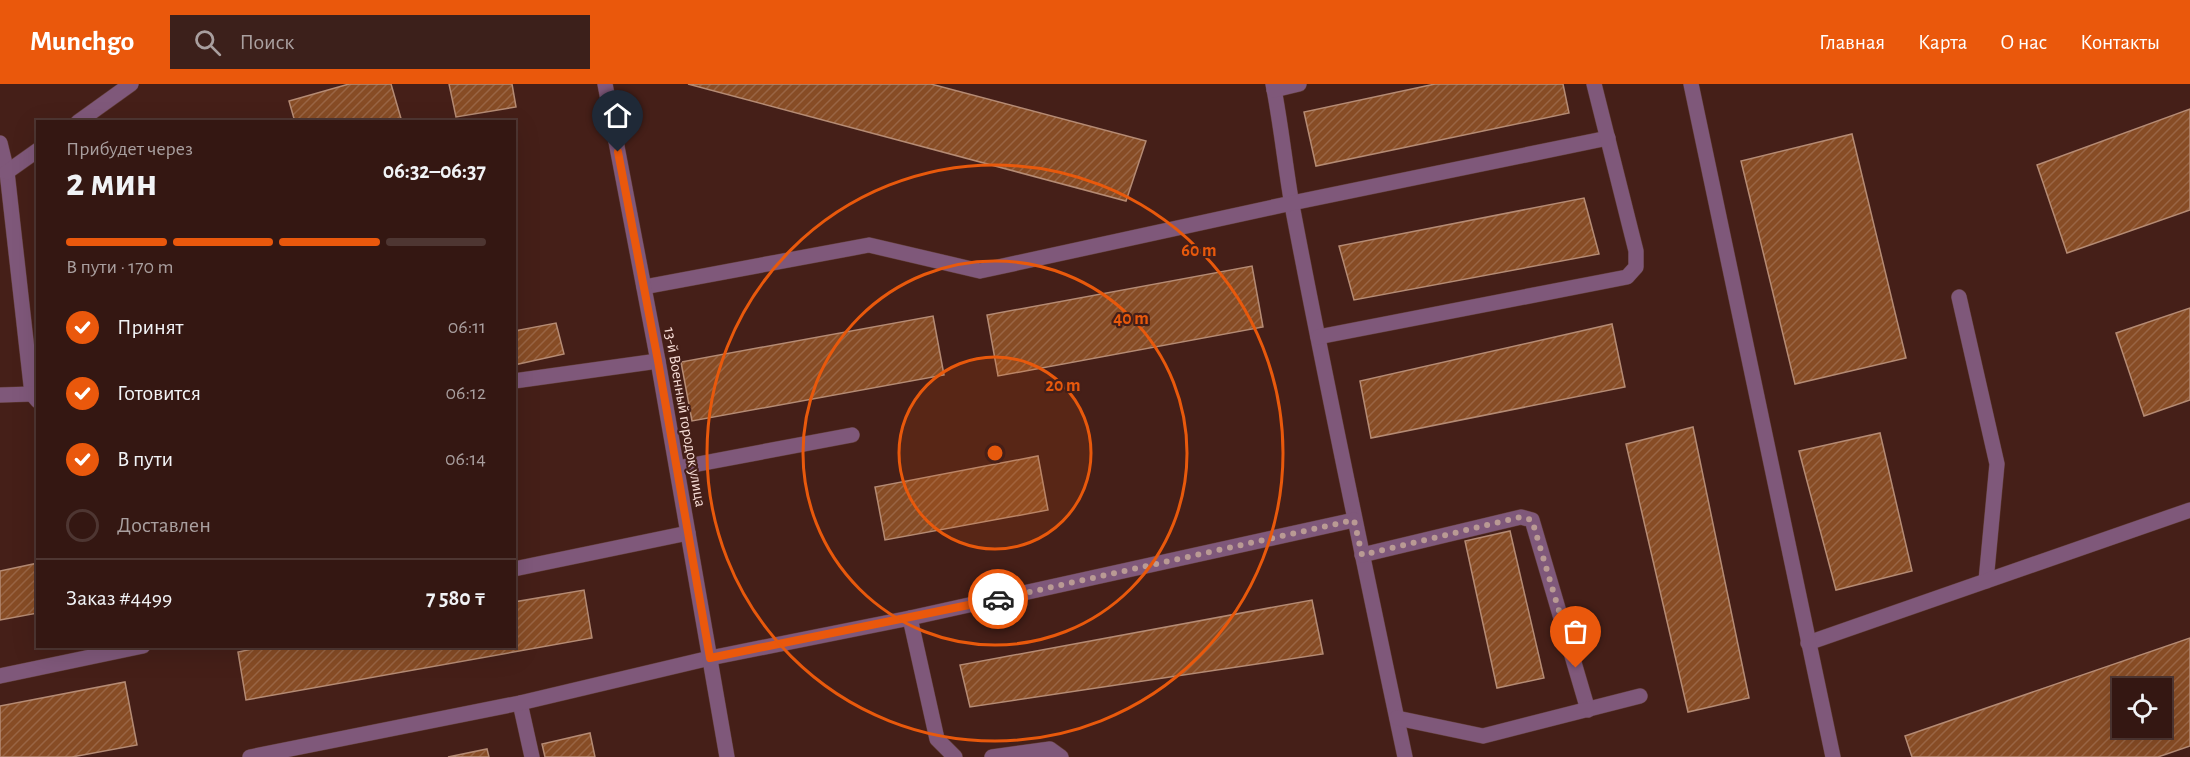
<!DOCTYPE html>
<html lang="ru">
<head>
<meta charset="utf-8">
<style>
  :root { --surface:#341712; --page:#3c201b; --text:#f1f3f6; --muted:#a99f9f; --line:#4e3632; --accent:#ea580c }
  body { margin:0; font-family:"Alegreya Sans",sans-serif; background:var(--page); color:var(--text); height:100vh; display:flex; flex-direction:column; font-size:22px; white-space:nowrap }
  * { box-sizing:border-box; margin:0 }
  p { font-size:20px; color:var(--muted) }
  .icon { flex:none; width:33px; height:33px; fill:none; stroke:currentColor; stroke-width:2; stroke-linecap:round; stroke-linejoin:round }
  .map { position:relative; flex:1; overflow:hidden }
  .sheet { position:absolute; left:36px; top:36px; width:480px; height:528px; display:flex; flex-direction:column; background:var(--surface); border-radius:0px; box-shadow:0 6px 24px #0002,0 0 0 2px var(--line) }
  .sheet>* { flex:none }
  .tools { position:absolute; left:2112px; top:594px; display:grid; gap:12px }
  .tools a { display:grid; place-items:center; width:60px; height:60px; border-radius:0px; background:var(--surface); box-shadow:0 6px 24px #0002,0 0 0 2px var(--line); font-size:30px }
  .pin { position:absolute; display:grid; place-items:center; width:51px; height:51px; color:#fff; margin:-62px -26px; border-radius:50% 50% 50% 0; rotate:-45deg; box-shadow:0 0 6px #0007 }
  .pin .icon { rotate:45deg }
  .courier { position:absolute; display:grid; place-items:center; width:60px; height:60px; margin:-30px; border:4px solid #ea580c; border-radius:50%; background:#fff; color:#222; box-shadow:0 2px 8px #0007 }
  .summary em { font-style:normal; font-weight:700 }
  .summary div { display:flex; flex-direction:column-reverse }
  .summary { display:flex; align-items:center; justify-content:space-between; height:102px; padding:0 30px }
  h1 { font-size:39px; font-weight:700; line-height:45px }
  .bar { display:grid; grid-template-columns:repeat(4,1fr); gap:9px 6px; align-content:center; height:72px; padding:0 30px }
  .bar i { height:8px; border-radius:4px; background:var(--line) }
  .bar .current { background:var(--accent) }
  .bar p { grid-column:span 4 }
  .line { display:flex; align-items:center; gap:15px; padding:0 30px; border-top:2px solid var(--line) }
  .line div { flex:1 }
  ol { padding:0 30px; list-style:none }
  li { display:flex; align-items:center; gap:18px; height:66px }
  li p { margin-inline-start:auto }
  li .icon { padding:6px; border-radius:50%; background:var(--accent); color:#fff; stroke-width:4 }
  li:last-child { color:var(--muted) }
  li i { width:33px; height:33px; border:3px solid var(--line); border-radius:50% }
  header { display:flex; align-items:center; gap:36px; box-sizing:border-box; height:84px; padding:0 30px; background:var(--accent); color:#fff }
  header strong { font-size:28px }
  nav { display:flex; gap:33px; margin-inline-start:auto; font-size:21px }
  .search { width:420px; height:54px; background:var(--page); display:flex; align-items:center; gap:15px; box-sizing:border-box; padding:0 21px; border-radius:0px; color:var(--muted); font-size:22px }
  .map>svg:first-child { display:block }
</style>
</head>
<body>
<header>
<strong>Munchgo</strong>
<div class="search"><svg class="icon" aria-label="search" viewBox="0 0 24 24"><circle cx="10" cy="10" r="6"/><path d="M15 15l6 6"/></svg>Поиск</div>
<nav><a>Главная</a><a>Карта</a><a>О нас</a><a>Контакты</a></nav>
</header>
<div class="map">
<svg width="2190" height="673" viewBox="0 0 2190 673">
  <defs>
    <pattern id="building-hatch" width="6" height="6" patternUnits="userSpaceOnUse" patternTransform="scale(1.5)"><rect width="6" height="6" fill="#874c25"/><path d="M-1 1l2-2M0 6l6-6M5 7l2-2" fill="none" stroke="#996544"/></pattern>
  </defs>
  <rect width="100%" height="100%" fill="#451f18"/>
  <g fill="url(#building-hatch)" stroke="#b58b74" stroke-width="1.5" fill-rule="evenodd">
    <polygon points="349,0 391,0 402,38 295,38 289,17"/>
    <polygon points="449,0 512,0 516,23 456,33"/>
    <polygon points="688,0 931,0 1146,57 1126,117"/>
    <polygon points="1435,0 1563,0 1569,29 1316,82 1304,28"/>
    <polygon points="2190,25 2190,126 2067,169 2037,81"/>
    <polygon points="1852,50 1906,274 1795,300 1741,77"/>
    <polygon points="1584,114 1599,170 1354,216 1339,162"/>
    <polygon points="1252,182 1263,243 998,292 987,231"/>
    <polygon points="2190,224 2190,316 2144,332 2116,249"/>
    <polygon points="933,232 944,291 692,337 681,278"/>
    <polygon points="556,239 564,270 514,281 514,247"/>
    <polygon points="1612,240 1625,303 1371,354 1360,297"/>
    <polygon points="1693,343 1749,614 1688,628 1626,360"/>
    <polygon points="1880,349 1912,487 1836,506 1799,367"/>
    <polygon points="1038,372 1048,426 885,456 875,403"/>
    <polygon points="1510,447 1544,594 1497,604 1465,457"/>
    <polygon points="38,479 38,529 0,536 0,487"/>
    <polygon points="584,506 592,554 246,616 238,568 266,562 514,562 514,518"/>
    <polygon points="1312,516 1323,570 970,623 960,581"/>
    <path d="M2190,554V662L2158,673H1912L1905,652ZM2122,604H2162V644H2122Z"/>
    <polygon points="125,598 137,661 72,673 0,673 0,622"/>
    <polygon points="590,649 595,673 545,673 542,660"/>
    <polygon points="487,665 489,673 448,673"/>
  </g>
  <g fill="none" stroke-linecap="round" stroke-linejoin="round">
    <g stroke="#613d37" stroke-width="16">
      <g id="service">
        <path d="M1273,0C1281,40 1285,81 1292,121C1327,306 1366,489 1405,673"/>
        <polyline points="1274,6 1299,0"/>
        <polyline points="78,38 131,0"/>
        <polyline points="0,59 7,88 32,310 38,317"/>
        <polyline points="7,88 38,66"/>
        <polyline points="644,203 869,161 980,187 1292,119 1608,54"/>
        <polyline points="1959,213 1997,380 1986,497"/>
        <polyline points="1318,253 1627,193 1636,183 1636,167 1594,0"/>
        <polyline points="514,297 658,277"/>
        <polyline points="0,311 32,310"/>
        <polyline points="677,384 852,351"/>
        <polyline points="1362,471 1521,433 1532,436 1588,626"/>
        <polyline points="514,485 688,449"/>
        <polyline points="910,534 937,655 955,673"/>
        <polyline points="1808,559 2190,426"/>
        <polyline points="0,592 143,562"/>
        <polyline points="520,619 532,673"/>
        <polyline points="1397,634 1483,652 1640,612"/>
        <polyline points="250,673 520,619 710,574 910,534 1354,436"/>
        <polyline points="992,673 1050,665 1061,673"/>
      </g>
    </g>
    <g stroke="#613d37" stroke-width="16">
      <g id="minor">
        <polyline points="605,0 658,277 727,673"/>
        <polyline points="1691,0 1833,673"/>
      </g>
    </g>
    <use href="#service" stroke="#7f587a" stroke-width="15"/>
    <use href="#minor" stroke="#7f587a" stroke-width="15"/>
  </g>
  <g fill="none" stroke-linecap="round" stroke-linejoin="round">
    <polyline stroke="#b99a94" stroke-width="6" stroke-dasharray="0 10.8" points="998,515 1354,436 1362,471 1521,433 1532,436 1576,584"/>
    <polyline stroke="#ea580c" stroke-width="8" points="618,68 658,277 710,574 998,515"/>
  </g>
  <circle cx="995" cy="369" r="96" fill="#e8590c" fill-opacity=".12"/>
  <g fill="none" stroke="#e8590c" stroke-width="3">
    <circle cx="995" cy="369" r="96"/>
    <circle cx="995" cy="369" r="192"/>
    <circle cx="995" cy="369" r="288"/>
  </g>
  <g text-anchor="middle" stroke-width="4.5" stroke-linejoin="round" paint-order="stroke">
    <g font-size="16" fill="#f7ddd7" stroke="#451f18">
      <text transform="translate(686 333) rotate(80)" y="6">13-й Военный городок улица</text>
    </g>
  </g>
  <circle cx="995" cy="369" r="9" fill="#e8590c" stroke="#451f18" stroke-width="3"/>
  <g font-size="18" text-anchor="middle" font-weight="bold" fill="#e8590c" stroke="#451f18" stroke-width="4.5" stroke-linejoin="round" paint-order="stroke">
    <text x="1199" y="172">60 m</text>
    <text x="1131" y="240">40 m</text>
    <text x="1063" y="307">20 m</text>
  </g>
</svg>
<div class="tools">
<a><svg class="icon" aria-label="locate" viewBox="0 0 24 24"><circle cx="12" cy="12" r="6"/><path d="M12 2v4M12 18v4M2 12h4M18 12h4"/></svg></a>
</div>
<div class="pin" style="left:1576px;top:584px;background:#ea580c"><svg class="icon" aria-label="bag" viewBox="0 0 24 24"><path d="M5 8h14l-1 12H6zM9 8a3 3 0 0 1 6 0"/></svg></div>
<div class="pin" style="left:618px;top:68px;background:#1f2937"><svg class="icon" aria-label="home" viewBox="0 0 24 24"><path d="M3 11l9-7 9 7M6 9v11h12V9"/></svg></div>
<div class="courier" style="left:998px;top:515px"><svg class="icon" aria-label="car" viewBox="0 0 24 24"><path d="M5 17H2v-5l4-1 3-4h7l3 4 3 1v5h-3M9 17h6M6 11h13"/><circle cx="7" cy="17" r="2"/><circle cx="17" cy="17" r="2"/></svg></div>
<section class="sheet">
<div class="summary"><div><h1>2 мин</h1><p>Прибудет через</p></div><em>06:32–06:37</em></div>
<div class="bar"><i class="current"></i><i class="current"></i><i class="current"></i><i></i><p>В пути · 170 m</p></div>
<ol>
<li><svg class="icon" aria-label="check" viewBox="0 0 24 24"><path d="M5 12l5 5 9-10"/></svg>Принят<p>06:11</p></li>
<li><svg class="icon" aria-label="check" viewBox="0 0 24 24"><path d="M5 12l5 5 9-10"/></svg>Готовится<p>06:12</p></li>
<li><svg class="icon" aria-label="check" viewBox="0 0 24 24"><path d="M5 12l5 5 9-10"/></svg>В пути<p>06:14</p></li>
<li><i></i>Доставлен</li>
</ol>
<div class="line" style="height:78px"><div>Заказ #4499</div><b>7 580 ₸</b></div>
</section>
</div>
</body>
</html>
